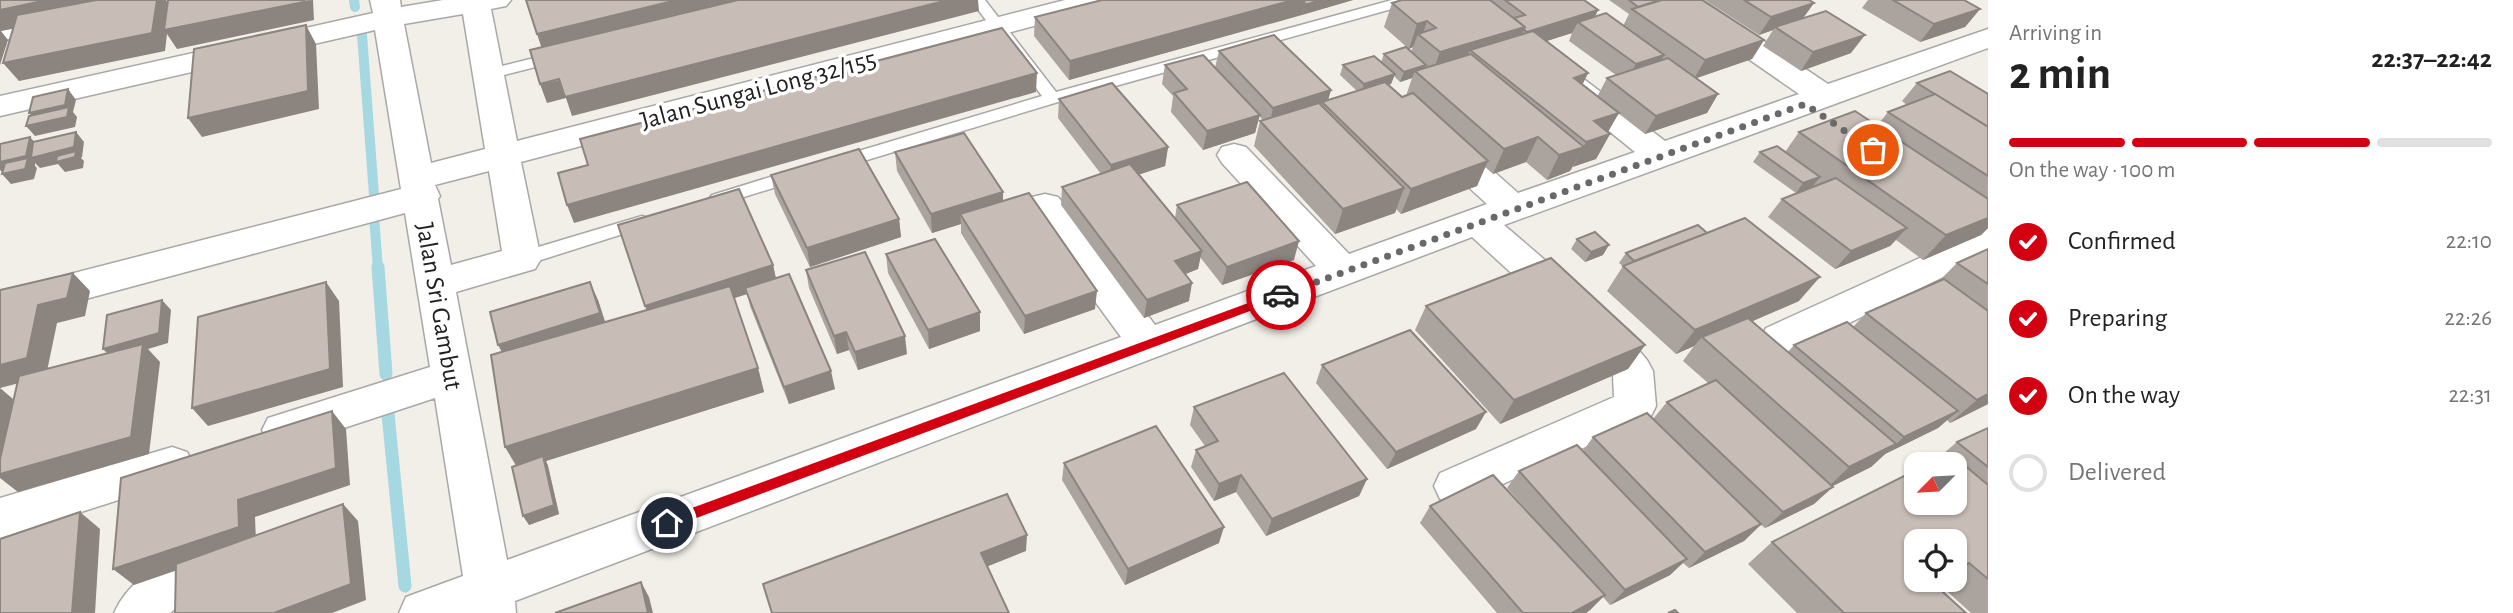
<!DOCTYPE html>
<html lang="en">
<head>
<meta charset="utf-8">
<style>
  :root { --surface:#fff; --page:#f2f2f2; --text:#222; --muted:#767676; --line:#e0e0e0; --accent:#d20011 }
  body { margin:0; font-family:"Alegreya Sans",sans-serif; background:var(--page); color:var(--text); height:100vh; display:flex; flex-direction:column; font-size:26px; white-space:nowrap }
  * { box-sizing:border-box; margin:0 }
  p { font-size:23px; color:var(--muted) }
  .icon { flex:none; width:38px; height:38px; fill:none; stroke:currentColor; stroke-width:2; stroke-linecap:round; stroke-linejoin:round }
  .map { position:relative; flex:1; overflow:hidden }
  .drawer { display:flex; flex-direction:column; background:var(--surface); width:525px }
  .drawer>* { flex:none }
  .needle { width:46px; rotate:246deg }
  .fabs { position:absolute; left:1904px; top:452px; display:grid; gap:14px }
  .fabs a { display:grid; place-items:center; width:63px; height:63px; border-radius:14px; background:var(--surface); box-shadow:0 2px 5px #0004; font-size:35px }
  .pin { position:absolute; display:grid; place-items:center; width:60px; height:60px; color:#fff; margin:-30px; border:4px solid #fff; border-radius:50%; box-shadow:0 2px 7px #0007 }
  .courier { position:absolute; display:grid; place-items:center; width:70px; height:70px; margin:-35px; border:5px solid #d20011; border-radius:50%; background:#fff; color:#222; box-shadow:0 2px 9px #0007 }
  .headline em { font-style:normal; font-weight:700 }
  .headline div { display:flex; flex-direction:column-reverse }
  .headline { display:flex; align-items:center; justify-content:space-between; height:119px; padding:0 21px }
  h1 { font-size:46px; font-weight:700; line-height:52px }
  .bar { display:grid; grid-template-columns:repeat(4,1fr); gap:10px 7px; align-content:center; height:84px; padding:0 21px }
  .bar i { height:9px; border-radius:5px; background:var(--line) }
  .bar .selected { background:var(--accent) }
  .bar p { grid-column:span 4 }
  ol { padding:0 21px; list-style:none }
  li { display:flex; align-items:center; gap:21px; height:77px }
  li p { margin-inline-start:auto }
  li .icon { padding:7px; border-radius:50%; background:var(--accent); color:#fff; stroke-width:4 }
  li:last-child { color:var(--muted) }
  li i { width:38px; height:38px; border:4px solid var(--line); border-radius:50% }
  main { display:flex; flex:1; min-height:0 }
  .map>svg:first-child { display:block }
</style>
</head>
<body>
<main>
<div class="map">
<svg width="1988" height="613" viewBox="0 0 1988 613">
  <rect width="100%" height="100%" fill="#f2eee8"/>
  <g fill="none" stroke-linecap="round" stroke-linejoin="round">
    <g stroke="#a6d8e1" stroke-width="10">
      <polyline points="354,0 355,7"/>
      <polyline points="362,35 374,195"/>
      <polyline points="374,216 378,269"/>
    </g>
    <g stroke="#a6d8e1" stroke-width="13">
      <polyline points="378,267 386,374"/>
      <polyline points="388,414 405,586"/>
    </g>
    <g stroke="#a8a8a8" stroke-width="3">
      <g id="lane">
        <polygon points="971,0 985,0 1056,92 1392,0 1415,0 1413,3 1058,102 844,167 832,167 829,163 832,159 1042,96"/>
        <polygon points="35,25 42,29 40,32 0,41 0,31"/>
        <polygon points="558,52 563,54 566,57 563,60 488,79 480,74 482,71"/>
        <polygon points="796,169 802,171 805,175 802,179 718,205 709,199 712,195"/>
        <polygon points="642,216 648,218 651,222 648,226 522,266 515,264 513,259 515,254"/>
      </g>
    </g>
    <g stroke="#a8a8a8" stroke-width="3">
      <g id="street">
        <path d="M370,0H400L401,7L443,0H511L506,6L491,9L517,141L1065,0H1114L1109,6L521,162L541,259L535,269L456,292L507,560L1121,337L1032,215L1027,206L1032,197L1045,194L1058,197L1155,325L1316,266L1222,163L1217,155L1222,147L1234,144L1246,147L1349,254L1487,204L1430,152L1425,144L1430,136L1442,133L1454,136L1518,193L1635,152L1563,94L1558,87L1563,80L1574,77L1585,80L1665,141L1799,94L1672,6L1667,0H1702L1828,84L1988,29V48L1504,225L1608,314L1647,360L1653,371L1656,406L1650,418L1456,505L1440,499L1434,486L1440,473L1614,397L1613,375L1580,336L1472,237L515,601L516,613H399L406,597L463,576L435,398L283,448L268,442L262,430L268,418L430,367L405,213L0,322V292L401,189L375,30L0,116V96L373,13ZM463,14L485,149L431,163L404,24ZM489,171L502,251L451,265L438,199L440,196L435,185Z"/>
        <polygon points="1988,227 1988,255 1794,350 1780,354 1766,350 1760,339 1766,328"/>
        <polygon points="172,447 187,452 194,465 187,478 0,538 0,498"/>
        <path d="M184,553L201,559L207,574L201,589L170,613H114C127,584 155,564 184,553Z"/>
      </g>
    </g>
    <use href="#lane" fill="#fff" fill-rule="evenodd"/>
    <use href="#street" fill="#fff" fill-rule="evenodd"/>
  </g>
  <g fill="#aba39d" fill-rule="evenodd">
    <polygon points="1102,0 1353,0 1069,80 1034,36 1035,17"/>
    <path d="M1402,0H1584L1598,10L1595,17L1623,26L1629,14L1609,0H1702L1764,40L1752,59L1696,78L1718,94L1707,113L1645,134L1618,113L1608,132L1610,134L1596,159L1573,166L1570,171L1547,180L1526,162L1493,174L1485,167L1477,186L1401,214L1396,209L1395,213L1335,234L1254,146L1260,121L1263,120L1259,116L1255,133L1203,150L1171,112L1173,96L1162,84L1165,65L1215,68L1219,51L1331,90L1328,100L1357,91L1340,75L1343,65L1381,62L1384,54L1411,52L1413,47L1409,49L1384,27L1392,3ZM1572,33L1569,41L1616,75L1607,78L1597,97L1582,85L1588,73L1547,41ZM1394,76L1400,82L1412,78L1406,96L1402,97L1389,85L1391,84Z"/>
    <polygon points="1705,0 1809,0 1814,3 1803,18 1851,53 1801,71 1763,46 1773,30 1759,35"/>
    <polygon points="1868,0 1964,0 1980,9 1965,27 1920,42 1862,8"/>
    <polygon points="1917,83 1988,94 1988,228 1981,235 1923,260 1896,240 1890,246 1835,269 1768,217 1782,199 1796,193 1753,162 1760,152 1785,152 1799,132 1877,126 1888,112 1907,105 1902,101"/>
    <polygon points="1059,99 1168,147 1165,166 1138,175 1175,218 1177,205 1294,260 1222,285 1200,257 1198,269 1186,274 1189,301 1144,318 1061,205 1062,187 1101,174 1058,118"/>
    <polygon points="895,152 1003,192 1003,201 1095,309 1024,334 961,233 961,224 932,233 897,171"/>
    <polygon points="771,175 899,219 901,237 810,267 775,194"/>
    <polygon points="1577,239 1603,255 1585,262 1571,249"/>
    <polygon points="1988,249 1988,404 1950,423 1947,420 1938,428 1885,454 1871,467 1832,486 1814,504 1765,528 1761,525 1744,541 1689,568 1683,563 1670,575 1610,605 1603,597 1590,610 1586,613 1497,613 1420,523 1430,506 1551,537 1507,488 1519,471 1583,451 1593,437 1653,419 1667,402 1708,383 1683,361 1694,346 1676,354 1607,291 1623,266 1619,263 1626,253 1799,301 1752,321 1788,352 1794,345 1853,327 1866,313 1939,281 1957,263"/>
    <polygon points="886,254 980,312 980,331 929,349 888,273"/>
    <polygon points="773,265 776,278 835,389 789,404 750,306 747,294 734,298 758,368 764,392 546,461 548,466 559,514 529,525 516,465 502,352 598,300 605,322 646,310"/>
    <polygon points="806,270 907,354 858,370 849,350 837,354 809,288"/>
    <polygon points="1426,306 1645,345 1628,369 1500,424 1415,330"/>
    <polygon points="1322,365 1476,429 1387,469 1316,383"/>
    <polygon points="1194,407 1367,479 1359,496 1266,536 1236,492 1214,501 1191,467 1196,450 1205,446 1190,425"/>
    <path d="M1988,428V613H1971L1939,584L1936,585L1966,613H1797L1748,564L1772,542L1937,459L1957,442ZM1955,541V579H1916Z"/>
    <polygon points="1064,463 1219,543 1125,585 1062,480"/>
  </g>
  <g fill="#8b847f">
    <polygon points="47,0 150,0 1,31 8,40 0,65 0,10"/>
    <polygon points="157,0 166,0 170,6 313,0 314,20 177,49 167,34 165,51 19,81 3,63"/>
    <polygon points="677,0 757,0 543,52 537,34"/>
    <polygon points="948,0 978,0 979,11 572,116 566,98 547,103 540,84"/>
    <polygon points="1293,0 1305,0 1302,15 1069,80 1070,61"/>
    <polygon points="1321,0 1353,0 1302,15 1304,5"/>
    <polygon points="1814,3 1801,21 1775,27 1773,30 1759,35 1771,17"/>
    <polygon points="1980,9 1965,27 1920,42 1934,24"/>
    <polygon points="1598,10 1589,28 1578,22 1572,33 1518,50 1527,32"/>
    <polygon points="1427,21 1422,37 1418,34 1413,47 1409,49 1417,24"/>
    <polygon points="306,25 316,44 319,109 202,137 188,118"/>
    <polygon points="1525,27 1515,51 1470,50 1463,67 1431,77 1440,52"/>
    <polygon points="1865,35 1851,53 1801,71 1813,52"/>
    <polygon points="1764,40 1752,59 1694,79 1705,60"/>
    <polygon points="1664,55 1654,73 1625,83 1636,64"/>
    <polygon points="1426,65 1422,75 1415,71 1412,78 1400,82 1404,72"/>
    <polygon points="1037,73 1036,92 574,223 567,205"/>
    <polygon points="1588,73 1576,98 1574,78"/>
    <polygon points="1395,74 1391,84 1361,94 1364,84"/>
    <polygon points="68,89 76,100 73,112 77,117 75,127 35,136 26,126 38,123 29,113"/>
    <polygon points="1331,90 1326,106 1322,102 1319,111 1269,127 1273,108"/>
    <polygon points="1718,94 1707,113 1645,134 1656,116"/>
    <polygon points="1619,113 1606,135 1610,134 1596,159 1573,167 1586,142 1594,121"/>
    <polygon points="1260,115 1255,133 1203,150 1207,131"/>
    <polygon points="76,132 84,142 82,157 81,158 84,161 83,168 65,172 58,164 40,168 35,163 35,166 37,168 34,179 11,184 2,174 3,173 0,170 0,162 30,137 39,147"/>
    <polygon points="1538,137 1526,162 1493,174 1504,149"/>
    <polygon points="1168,147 1165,166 1109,184 1111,165"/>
    <polygon points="1584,147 1570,171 1547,180 1559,155"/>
    <polygon points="1488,161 1477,186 1401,214 1411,189"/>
    <polygon points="1820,177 1812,187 1796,193 1803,183"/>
    <polygon points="1404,188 1395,213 1335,234 1343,209"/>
    <polygon points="1003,192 1003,211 960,214 961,224 932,233 931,214"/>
    <polygon points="1988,218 1988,228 1981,235 1923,260 1946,235"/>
    <polygon points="899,219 901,237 810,267 807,248"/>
    <polygon points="1907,228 1890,246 1835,269 1851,251"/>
    <polygon points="1299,241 1294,260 1222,285 1227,267"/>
    <polygon points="1609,245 1603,255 1585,262 1591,252"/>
    <polygon points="1202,251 1198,269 1172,279 1175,261"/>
    <polygon points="773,265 777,284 745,288 747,294 652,325 645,306"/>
    <polygon points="73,273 90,291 85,316 57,323 46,376 0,388 13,399 5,452 0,454 0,365 38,305"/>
    <polygon points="1820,277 1799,301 1707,341 1702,337 1694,346 1676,354 1695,330"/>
    <polygon points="326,282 339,301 343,387 208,426 192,408"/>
    <polygon points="590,282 598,300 608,331 508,363 498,345"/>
    <polygon points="1192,283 1189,301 1144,318 1147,300"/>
    <polygon points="1097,291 1095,309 1024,334 1025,316"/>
    <polygon points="162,300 171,310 168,343 148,349 160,362 149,454 18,492 0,478 0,474 113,359 103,349"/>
    <polygon points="980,312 980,331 929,349 928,330"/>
    <polygon points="846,332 849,350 837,354 834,336"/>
    <polygon points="905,336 907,354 858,370 855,352"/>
    <polygon points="1645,345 1628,369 1500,424 1514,400"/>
    <polygon points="758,368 764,392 546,461 548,466 559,514 529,525 523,516 518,469 505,447"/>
    <polygon points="831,371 835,389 789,404 784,387"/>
    <polygon points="1988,394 1988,404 1950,423 1977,400"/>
    <polygon points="332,411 346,429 350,485 255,517 256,543 134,585 113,569 238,500"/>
    <polygon points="1958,411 1938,428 1885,454 1904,437"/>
    <polygon points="1486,412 1476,429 1387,469 1396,452"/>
    <polygon points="1896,444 1871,467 1825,490 1849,467"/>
    <polygon points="1241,475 1236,492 1214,501 1219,484"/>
    <polygon points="1367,479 1359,496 1266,536 1272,519"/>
    <polygon points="1833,487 1814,504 1765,528 1783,512"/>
    <polygon points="343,504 358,521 366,600 332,613 274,613"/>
    <polygon points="80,512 100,529 95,613 72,613"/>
    <polygon points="1761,524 1744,541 1689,568 1705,552"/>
    <polygon points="1224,527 1219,543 1125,585 1128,569"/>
    <polygon points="1027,535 1026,551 981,569 981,553"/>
    <polygon points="1687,559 1670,575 1610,605 1625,590"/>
    <polygon points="1939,579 1945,579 1903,603"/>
    <polygon points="641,582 649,597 653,613 648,613"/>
    <polygon points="1605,595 1590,610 1586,613 1572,613"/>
  </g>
  <g fill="#c7bdb6" stroke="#8b847f" stroke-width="2">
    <polygon points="0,0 47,0 0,10"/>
    <polygon points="96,0 157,0 152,33 3,63 17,15"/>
    <polygon points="168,0 304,0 304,2 164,30"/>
    <polygon points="526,0 677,0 537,34"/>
    <polygon points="738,0 948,0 565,97 559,79 540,84 530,50"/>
    <polygon points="1102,0 1293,0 1070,61 1035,17"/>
    <polygon points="1305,0 1321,0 1304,5"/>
    <polygon points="1402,0 1490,0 1525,27 1440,52 1418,34 1436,28 1427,21 1417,24 1392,3"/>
    <polygon points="1505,0 1584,0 1598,10 1527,32 1524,30 1525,27 1514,18 1525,15"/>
    <polygon points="1629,0 1660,0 1638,7"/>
    <polygon points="1662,0 1702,0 1764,40 1705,60 1632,9"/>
    <polygon points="1744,0 1809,0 1814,3 1771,17"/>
    <polygon points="1893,0 1964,0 1980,9 1934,24"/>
    <polygon points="1826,11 1865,35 1813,52 1775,27"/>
    <polygon points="1606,13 1664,55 1636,64 1578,22"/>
    <polygon points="306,25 308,91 188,118 194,49"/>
    <polygon points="1002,28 1037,73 567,205 558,173 588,165 580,139"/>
    <polygon points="1533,31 1588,73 1574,78 1619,113 1594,121 1610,134 1586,142 1470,50"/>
    <polygon points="1274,35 1331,90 1273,108 1219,51"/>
    <polygon points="1406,47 1426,65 1404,72 1384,54"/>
    <polygon points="1471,54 1584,147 1559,155 1538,137 1504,149 1415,71"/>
    <polygon points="1203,55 1260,115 1207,131 1174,93 1187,89 1165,65"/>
    <polygon points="1374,56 1395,74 1364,84 1343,65"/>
    <polygon points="1668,58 1718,94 1656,116 1607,78"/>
    <polygon points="1950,71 1988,94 1988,127 1917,83"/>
    <polygon points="1385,82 1402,97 1413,93 1488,161 1411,189 1322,102"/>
    <polygon points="1112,83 1168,147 1111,165 1059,99"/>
    <polygon points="68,89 65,105 29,113 33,97"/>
    <polygon points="1935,94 1988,127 1988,176 1888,112"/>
    <polygon points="1319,103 1404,188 1343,209 1260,121"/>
    <polygon points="69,107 67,117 26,126 29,116"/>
    <polygon points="1855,111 1988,199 1988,218 1946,235 1799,132"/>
    <polygon points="76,132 74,147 31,158 33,142"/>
    <polygon points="964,133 1003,192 931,214 895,152"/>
    <polygon points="30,137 26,156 0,162 0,144"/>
    <polygon points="1777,146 1820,177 1803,183 1760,152"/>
    <polygon points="859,149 899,219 807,248 771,175"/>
    <polygon points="76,151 75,157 56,162 57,156"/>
    <polygon points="28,158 25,169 2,174 5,163"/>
    <polygon points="1130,164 1202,251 1175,261 1192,283 1147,300 1062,187"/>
    <polygon points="1836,178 1907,228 1851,251 1782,199"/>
    <polygon points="1247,182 1299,241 1227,267 1177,205"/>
    <polygon points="739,189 773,265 645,306 618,225"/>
    <polygon points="1029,193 1097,291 1025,316 960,214"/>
    <polygon points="1745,218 1820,277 1695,330 1623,266"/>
    <polygon points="1698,225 1707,233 1634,261 1626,253"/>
    <polygon points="1595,232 1609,245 1591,252 1577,239"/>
    <polygon points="935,239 980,312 928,330 886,254"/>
    <polygon points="1988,249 1988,284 1957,263"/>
    <polygon points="865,252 905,336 855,352 846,332 834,336 806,270"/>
    <polygon points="1551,258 1645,345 1514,400 1426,306"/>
    <polygon points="73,273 67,298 38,305 27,358 0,365 0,290"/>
    <polygon points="789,274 831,371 784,387 745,288"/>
    <polygon points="1944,279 1988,311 1988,394 1977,400 1866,313"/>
    <polygon points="326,282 330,369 192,408 198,317"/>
    <polygon points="590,282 600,313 498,345 490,312"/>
    <polygon points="730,286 758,368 505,447 491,355"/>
    <polygon points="162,300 159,333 103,349 107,315"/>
    <polygon points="1748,318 1896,444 1849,467 1702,337"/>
    <polygon points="1847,322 1958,411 1904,437 1794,345"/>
    <polygon points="1410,330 1486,412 1396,452 1322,365"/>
    <polygon points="143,344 131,437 0,474 0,459 19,376"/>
    <polygon points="1284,373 1367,479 1272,519 1241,475 1219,484 1196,450 1218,441 1194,407"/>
    <polygon points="1716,380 1833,487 1783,512 1667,402"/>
    <polygon points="332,411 336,468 238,500 239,527 113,569 121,478"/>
    <polygon points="1647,413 1761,524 1705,552 1593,437"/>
    <polygon points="1156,426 1224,527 1128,569 1064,463"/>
    <polygon points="1988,428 1988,467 1957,442"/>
    <polygon points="1577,445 1687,559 1625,590 1519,471"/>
    <polygon points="1950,453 1988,485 1988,579 1969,563 1955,570 1955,541 1916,541 1916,579 1939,579 1933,583 1966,613 1844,613 1772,542 1916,470 1916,502 1955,502 1955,464 1929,464"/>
    <polygon points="543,456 554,505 523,516 512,467"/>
    <polygon points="1493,475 1605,595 1572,613 1523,613 1430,506"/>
    <polygon points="1007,494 1027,535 981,553 1009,613 772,613 763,584"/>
    <polygon points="343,504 351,584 274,613 175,613 176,564"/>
    <polygon points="80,512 72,613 0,613 0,539"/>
    <polygon points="641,582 648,613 555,613"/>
    <polygon points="1675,610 1678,613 1668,613"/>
  </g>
  <polygon fill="#d20011" points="1281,291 1287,295 1285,298 667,529 660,523 662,519"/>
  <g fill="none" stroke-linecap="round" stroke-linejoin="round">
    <polyline stroke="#6a6967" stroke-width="7" stroke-dasharray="0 12.6" points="1281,295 1805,104 1873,150"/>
  </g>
  <g text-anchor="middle" stroke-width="7" stroke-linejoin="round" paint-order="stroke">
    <g font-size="26" fill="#212121" stroke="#fff">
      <text transform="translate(758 89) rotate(-15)" y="9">Jalan Sungai Long 32/155</text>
      <text transform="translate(440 306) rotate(80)" y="9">Jalan Sri Gambut</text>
    </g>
  </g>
</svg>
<div class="fabs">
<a><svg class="needle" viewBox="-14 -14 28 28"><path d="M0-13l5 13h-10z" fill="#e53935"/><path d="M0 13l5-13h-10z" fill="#767676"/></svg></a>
<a><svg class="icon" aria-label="locate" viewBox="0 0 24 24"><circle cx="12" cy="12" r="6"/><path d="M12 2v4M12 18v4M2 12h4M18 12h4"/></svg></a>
</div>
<div class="pin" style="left:1873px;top:150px;background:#ea580c"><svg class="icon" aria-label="bag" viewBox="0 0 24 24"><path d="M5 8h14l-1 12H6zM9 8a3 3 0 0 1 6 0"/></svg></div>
<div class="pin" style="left:667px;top:523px;background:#1f2937"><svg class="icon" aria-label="home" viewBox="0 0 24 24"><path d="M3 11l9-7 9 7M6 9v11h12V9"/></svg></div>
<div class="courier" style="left:1281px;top:295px"><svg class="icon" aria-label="car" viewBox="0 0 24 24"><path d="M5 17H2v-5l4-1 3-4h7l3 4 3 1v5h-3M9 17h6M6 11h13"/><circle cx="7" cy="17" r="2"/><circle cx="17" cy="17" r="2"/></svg></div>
</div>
<section class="drawer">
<div class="headline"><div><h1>2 min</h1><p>Arriving in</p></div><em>22:37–22:42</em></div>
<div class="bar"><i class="selected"></i><i class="selected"></i><i class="selected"></i><i></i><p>On the way · 100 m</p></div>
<ol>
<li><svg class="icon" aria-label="check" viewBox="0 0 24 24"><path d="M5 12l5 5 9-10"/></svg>Confirmed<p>22:10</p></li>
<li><svg class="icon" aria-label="check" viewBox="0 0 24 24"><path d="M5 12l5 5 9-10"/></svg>Preparing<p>22:26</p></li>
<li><svg class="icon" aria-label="check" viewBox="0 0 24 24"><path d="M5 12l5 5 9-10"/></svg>On the way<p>22:31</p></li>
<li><i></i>Delivered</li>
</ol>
</section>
</main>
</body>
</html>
